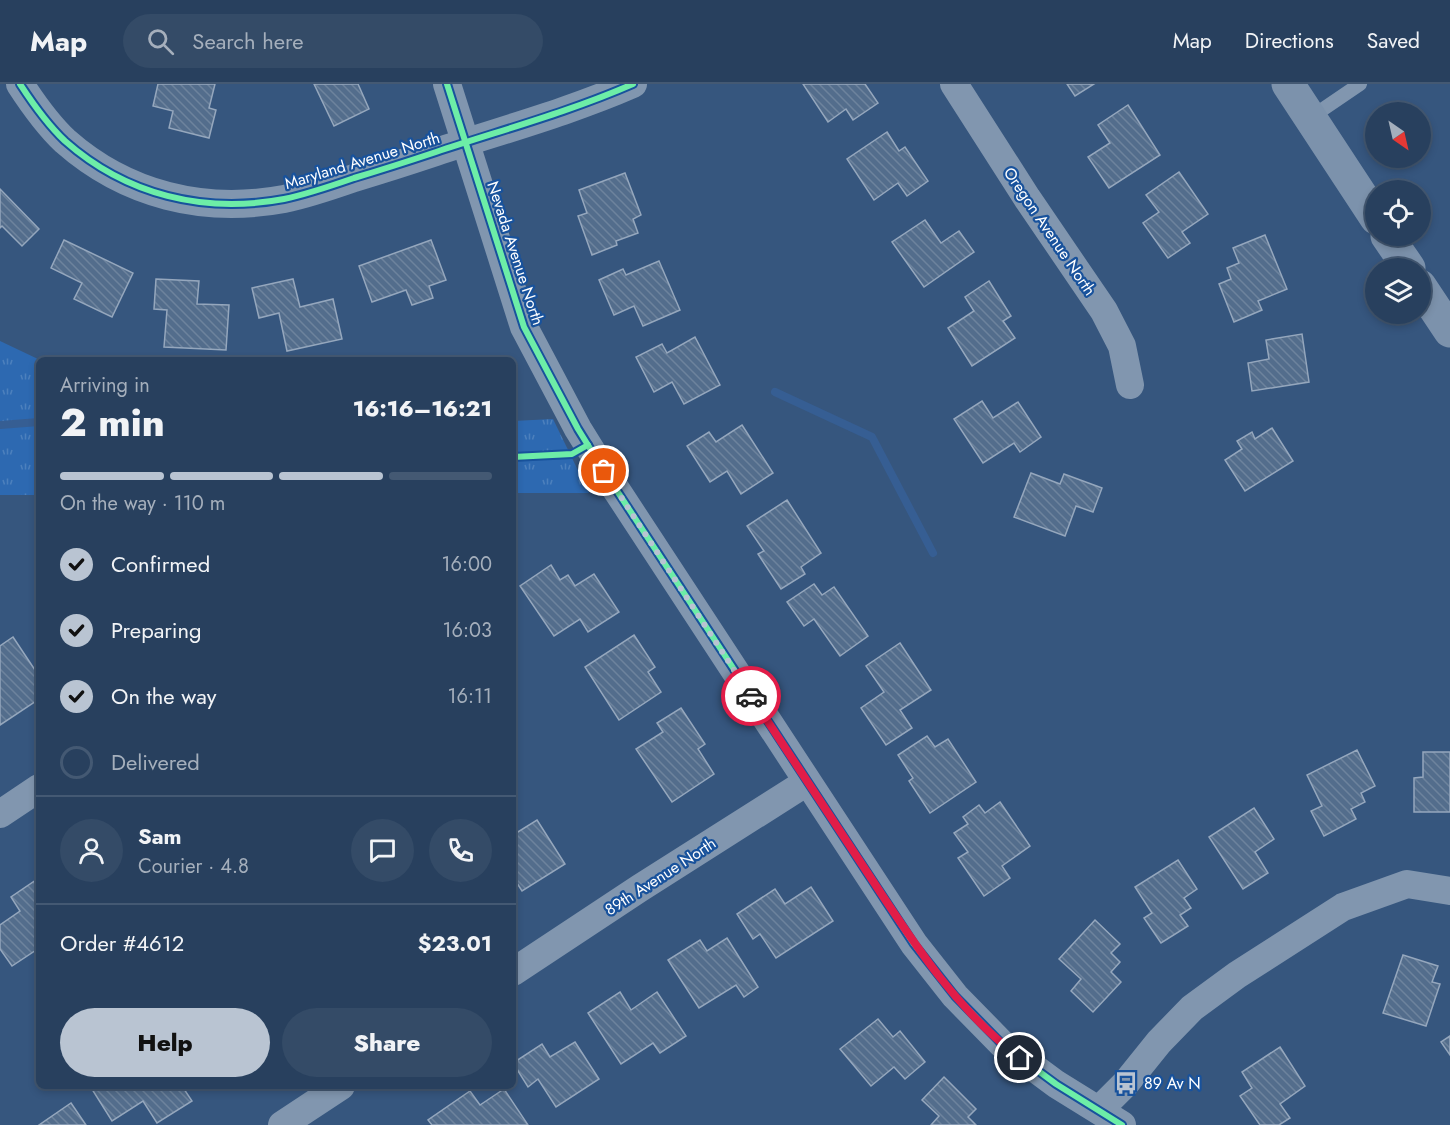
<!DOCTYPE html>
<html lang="en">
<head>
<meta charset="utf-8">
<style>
  :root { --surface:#28405e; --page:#344b67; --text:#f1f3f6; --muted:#a5afbc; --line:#445973; --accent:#b9c4d2 }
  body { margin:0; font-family:Jost,sans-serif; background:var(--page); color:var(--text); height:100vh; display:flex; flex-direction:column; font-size:22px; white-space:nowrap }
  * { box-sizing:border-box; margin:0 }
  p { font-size:20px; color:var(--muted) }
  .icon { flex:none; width:33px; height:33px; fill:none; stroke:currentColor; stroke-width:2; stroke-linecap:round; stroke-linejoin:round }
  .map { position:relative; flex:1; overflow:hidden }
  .panel { position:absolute; left:36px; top:273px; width:480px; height:732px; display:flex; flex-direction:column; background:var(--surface); border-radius:9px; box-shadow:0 3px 9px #0003,0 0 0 2px var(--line) }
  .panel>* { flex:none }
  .needle { width:39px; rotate:146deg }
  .tools { position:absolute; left:1365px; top:18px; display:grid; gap:12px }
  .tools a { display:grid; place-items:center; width:66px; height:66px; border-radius:50%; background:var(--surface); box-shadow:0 3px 9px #0003,0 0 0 2px var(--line); font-size:30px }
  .pin { position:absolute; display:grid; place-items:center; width:51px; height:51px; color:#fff; margin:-26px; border:3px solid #fff; border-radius:50%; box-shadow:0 2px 6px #0007 }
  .courier { position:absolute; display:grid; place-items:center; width:60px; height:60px; margin:-30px; border:4px solid #e11d48; border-radius:50%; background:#fff; color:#222; box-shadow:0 2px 8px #0007 }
  .head em { font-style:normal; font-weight:800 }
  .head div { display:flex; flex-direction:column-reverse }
  .head { display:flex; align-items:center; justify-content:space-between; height:102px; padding:0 24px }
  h1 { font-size:39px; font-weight:800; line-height:45px }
  .bar { display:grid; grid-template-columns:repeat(4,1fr); gap:9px 6px; align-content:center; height:72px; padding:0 24px }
  .bar i { height:8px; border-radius:4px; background:var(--line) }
  .bar .selected { background:var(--accent) }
  .bar p { grid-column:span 4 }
  .line { display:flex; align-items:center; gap:15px; padding:0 24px; border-top:2px solid var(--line) }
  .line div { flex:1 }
  .round { display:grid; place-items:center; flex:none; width:63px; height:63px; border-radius:32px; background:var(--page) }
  ol { padding:0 24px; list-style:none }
  li { display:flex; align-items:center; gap:18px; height:66px }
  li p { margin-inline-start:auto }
  li .icon { padding:6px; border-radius:50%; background:var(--accent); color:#111; stroke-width:4 }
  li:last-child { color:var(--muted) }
  li i { width:33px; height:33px; border:3px solid var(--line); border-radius:50% }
  .action { display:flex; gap:12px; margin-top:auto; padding:12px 24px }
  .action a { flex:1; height:69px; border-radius:36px; background:var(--accent); color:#111; font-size:24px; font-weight:800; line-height:69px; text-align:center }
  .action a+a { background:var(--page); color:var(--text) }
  header { display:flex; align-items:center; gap:36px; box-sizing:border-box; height:84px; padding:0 30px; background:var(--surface); border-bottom:2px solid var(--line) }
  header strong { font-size:28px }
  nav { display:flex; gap:33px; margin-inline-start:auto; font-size:21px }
  .search { width:420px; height:54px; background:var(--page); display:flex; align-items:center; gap:15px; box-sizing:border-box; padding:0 21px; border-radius:33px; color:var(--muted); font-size:22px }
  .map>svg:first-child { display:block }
</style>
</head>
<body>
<header>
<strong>Map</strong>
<div class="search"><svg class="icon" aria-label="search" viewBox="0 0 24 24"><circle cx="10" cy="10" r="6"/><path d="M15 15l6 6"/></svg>Search here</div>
<nav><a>Map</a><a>Directions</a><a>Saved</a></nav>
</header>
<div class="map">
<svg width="1450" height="1041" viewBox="0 0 1450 1041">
  <defs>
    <pattern id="grass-tufts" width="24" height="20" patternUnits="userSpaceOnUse" patternTransform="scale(1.5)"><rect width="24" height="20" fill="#2d69b1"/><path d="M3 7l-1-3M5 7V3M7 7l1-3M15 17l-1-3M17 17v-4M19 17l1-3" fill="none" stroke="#4c80bd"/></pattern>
    <pattern id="building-back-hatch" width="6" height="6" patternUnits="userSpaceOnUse" patternTransform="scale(1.5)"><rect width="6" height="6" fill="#536d8c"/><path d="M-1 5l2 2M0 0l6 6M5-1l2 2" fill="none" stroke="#6d839d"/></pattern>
  </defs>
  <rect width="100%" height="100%" fill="#36567e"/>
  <g fill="url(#grass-tufts)">
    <polygon points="0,257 40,276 39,411 0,411"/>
    <polygon points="553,335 589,409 513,409 513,337"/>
  </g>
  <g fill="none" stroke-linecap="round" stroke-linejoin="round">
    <g stroke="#365e93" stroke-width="8">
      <polyline points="775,308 872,353 933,469"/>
      <polyline points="0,341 39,338"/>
    </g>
  </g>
  <g fill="url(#building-back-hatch)" stroke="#95a7bd" stroke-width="1.5">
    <polygon points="158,0 215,0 209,24 216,26 209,54 169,44 173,27 153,22"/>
    <polygon points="314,0 358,0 369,25 334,42"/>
    <polygon points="803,0 865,0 878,19 853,36 846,25 828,38"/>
    <polygon points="1067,0 1094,0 1075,12"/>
    <polygon points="1128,21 1160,71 1109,104 1088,73 1110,59 1098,41"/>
    <polygon points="887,48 899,67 905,63 928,97 907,112 898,99 874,116 847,75"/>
    <polygon points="1179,88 1208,130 1182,148 1190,159 1168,174 1143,139 1159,128 1146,111"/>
    <polygon points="625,89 641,131 633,135 638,149 616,157 617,161 592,171 578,132 587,129 579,106"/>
    <polygon points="0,105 39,145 22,162 2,142 0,144"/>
    <polygon points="925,136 941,159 959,147 974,168 924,203 892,158"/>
    <polygon points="1265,151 1287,205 1258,217 1262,226 1234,238 1219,200 1231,195 1227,184 1239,179 1233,164"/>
    <polygon points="64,156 133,189 112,233 74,215 82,199 51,184"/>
    <polygon points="431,156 446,196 429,202 433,214 412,221 406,206 372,218 359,182"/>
    <polygon points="659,177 680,226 643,242 634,222 614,231 599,196 623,185 626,191"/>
    <polygon points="156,195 199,197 197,220 229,221 226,266 164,263 167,226 154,225"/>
    <polygon points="293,195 300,223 333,215 342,255 287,267 279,229 259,234 252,204"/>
    <polygon points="989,197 1011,232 1003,237 1015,254 972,282 948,244 974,227 965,213"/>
    <polygon points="1302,250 1309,298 1252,307 1248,279 1269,275 1266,256"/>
    <polygon points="695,253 720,301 684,320 672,298 654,308 636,273 662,260 667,269"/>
    <polygon points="982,317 993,334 1018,318 1041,353 1020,368 1014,359 983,379 954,335"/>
    <polygon points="742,341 773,389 741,410 727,387 710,398 687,362 709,348 716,358"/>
    <polygon points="1272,344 1293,377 1245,407 1225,376 1242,365 1237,357 1252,348 1255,355"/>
    <polygon points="1031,389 1060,400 1064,390 1102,404 1093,428 1076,422 1065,452 1014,433"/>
    <polygon points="787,416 821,469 801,483 805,490 781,505 758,470 764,467 747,442"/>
    <polygon points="551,481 560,496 568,491 575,502 594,490 619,528 588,548 580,535 554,552 520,502"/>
    <polygon points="814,500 822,511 834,503 868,552 840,572 814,535 804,542 787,518"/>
    <polygon points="634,551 655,583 648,588 661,608 619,636 585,583"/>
    <polygon points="13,553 39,592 39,615 0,641 0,562"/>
    <polygon points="900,559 931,606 900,626 912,644 886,661 861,624 884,608 866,582"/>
    <polygon points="681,624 705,660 698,665 714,690 672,718 636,665 663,648 657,639"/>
    <polygon points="927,652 935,663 948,655 976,698 930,729 909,697 913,694 898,671"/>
    <polygon points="1357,666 1375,702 1361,709 1365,718 1351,725 1356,735 1324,752 1311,727 1322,722 1307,691"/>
    <polygon points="1423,668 1450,668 1450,728 1414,728 1414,694 1423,693"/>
    <polygon points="1000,718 1030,762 1002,782 1010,794 984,812 958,774 968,768 954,749 968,740 963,733 979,721 985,729"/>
    <polygon points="1254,724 1274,755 1255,768 1268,789 1243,805 1209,753"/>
    <polygon points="537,736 565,780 522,807 513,793 513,751"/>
    <polygon points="1178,776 1197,805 1184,814 1191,824 1180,831 1188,842 1161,859 1144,834 1152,829 1135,803"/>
    <polygon points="39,794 39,864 12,882 0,865 0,841 20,827 11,813"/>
    <polygon points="811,803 833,837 776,874 760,850 753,855 737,830 775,805 785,820"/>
    <polygon points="1095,836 1120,860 1111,869 1120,878 1111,888 1121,898 1093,928 1071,907 1081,895 1059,875"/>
    <polygon points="727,854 758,903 744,913 736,901 699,924 668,876 700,856 707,867"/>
    <polygon points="1403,871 1438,882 1432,898 1440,900 1426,942 1383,929"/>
    <polygon points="620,908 631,926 657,908 686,952 660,969 653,959 621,980 588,929"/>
    <polygon points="878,935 893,953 900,947 925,978 905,995 894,983 871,1002 840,965"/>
    <polygon points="1450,952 1450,971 1441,958"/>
    <polygon points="575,958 599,995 556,1023 538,995 528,1003 513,979 542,960 550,973"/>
    <polygon points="1280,963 1305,1002 1280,1020 1290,1034 1279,1041 1260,1041 1240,1012 1252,1004 1242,988"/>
    <polygon points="944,993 976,1025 968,1033 976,1041 931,1041 939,1032 922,1016"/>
    <polygon points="90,1002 182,1002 192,1017 157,1039 143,1017 112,1037"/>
    <polygon points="504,1005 528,1041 432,1041 428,1036 470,1007 480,1021"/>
    <polygon points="71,1019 86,1041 39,1041"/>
  </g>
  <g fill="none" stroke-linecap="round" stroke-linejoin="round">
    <polyline stroke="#8196af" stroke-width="14" points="1310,34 1360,0"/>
    <g stroke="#8196af" stroke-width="28">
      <path d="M20,0C33,20 47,40 65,57C126,111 204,130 284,115C308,110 331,102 354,94C381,86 409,77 436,68C502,46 569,28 633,0"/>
      <polyline points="447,0 524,243 578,345 604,387 914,860 955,912 1002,960 1056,1000 1122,1041"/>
      <polyline points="954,0 1027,114 1104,227 1122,262 1130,301"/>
      <polyline points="0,730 39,704"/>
      <polyline points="513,888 640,804 807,698"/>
      <polyline points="1099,1026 1126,999 1159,958 1192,924 1237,891 1343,823 1407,800 1450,807"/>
      <polyline points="282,1041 341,1002"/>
    </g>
    <g stroke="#7c92ac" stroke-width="33">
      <polyline points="1288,0 1376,134"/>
      <polyline points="1387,152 1409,184"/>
      <polyline points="1420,202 1450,247"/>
    </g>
    <g stroke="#18529c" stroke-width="10">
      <g id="cycleway">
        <path d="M20,0C33,20 47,40 65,57C126,111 204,130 284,115C308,110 331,102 354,94C381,86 409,77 436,68C502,46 569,28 633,0"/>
        <polyline points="447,0 524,243 578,345 604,387 914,860 955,912 1002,960 1056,1000 1122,1041"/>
        <polyline points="513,373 572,370 588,361"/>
      </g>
    </g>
    <use href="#cycleway" stroke="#6deda7" stroke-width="6"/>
  </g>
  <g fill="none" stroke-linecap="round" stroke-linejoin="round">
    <polyline stroke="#b9c4d2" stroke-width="6" stroke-dasharray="0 10.8" points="604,387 751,612"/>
    <path stroke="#e11d48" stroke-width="8" d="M751,612C790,671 828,729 867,788C911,855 955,925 1020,974"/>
  </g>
  <defs>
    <g id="bus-bare" transform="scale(1.8)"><path d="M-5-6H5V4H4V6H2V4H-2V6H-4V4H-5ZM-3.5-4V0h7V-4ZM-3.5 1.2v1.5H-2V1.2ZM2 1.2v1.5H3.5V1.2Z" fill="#b9c4d2" stroke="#18529c" stroke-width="2.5" paint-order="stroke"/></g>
  </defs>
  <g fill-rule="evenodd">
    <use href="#bus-bare" x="1126" y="999"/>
  </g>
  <g text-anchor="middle" stroke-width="4.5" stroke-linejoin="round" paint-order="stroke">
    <g font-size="16" fill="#fff" stroke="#18529c">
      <text transform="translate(362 76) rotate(-17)" y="6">Maryland Avenue North</text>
      <text transform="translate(1050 147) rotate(56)" y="6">Oregon Avenue North</text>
      <text transform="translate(516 169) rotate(72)" y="6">Nevada Avenue North</text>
      <text transform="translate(660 792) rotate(-33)" y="6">89th Avenue North</text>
    </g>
    <g font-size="16" fill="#fff" stroke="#18529c" text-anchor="start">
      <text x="1144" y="1005">89 Av N</text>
    </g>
  </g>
</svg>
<div class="tools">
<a><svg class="needle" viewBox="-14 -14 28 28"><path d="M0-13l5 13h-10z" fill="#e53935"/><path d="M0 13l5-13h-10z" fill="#a5afbc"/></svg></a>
<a><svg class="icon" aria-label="locate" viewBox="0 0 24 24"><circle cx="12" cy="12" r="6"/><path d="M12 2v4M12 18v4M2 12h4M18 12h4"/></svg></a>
<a><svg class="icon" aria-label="layers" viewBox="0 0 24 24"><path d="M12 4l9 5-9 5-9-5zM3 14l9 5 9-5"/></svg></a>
</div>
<div class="pin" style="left:604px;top:387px;background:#ea580c"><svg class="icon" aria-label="bag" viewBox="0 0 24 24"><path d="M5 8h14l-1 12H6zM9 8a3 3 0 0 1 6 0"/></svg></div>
<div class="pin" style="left:1020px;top:974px;background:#1f2937"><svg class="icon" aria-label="home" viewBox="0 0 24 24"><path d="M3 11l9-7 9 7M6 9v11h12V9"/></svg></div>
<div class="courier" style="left:751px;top:612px"><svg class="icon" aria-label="car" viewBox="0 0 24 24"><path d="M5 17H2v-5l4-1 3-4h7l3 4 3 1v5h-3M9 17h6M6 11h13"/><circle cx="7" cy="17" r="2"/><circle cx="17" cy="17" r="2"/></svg></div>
<section class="panel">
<div class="head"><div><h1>2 min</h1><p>Arriving in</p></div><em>16:16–16:21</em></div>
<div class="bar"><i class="selected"></i><i class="selected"></i><i class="selected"></i><i></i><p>On the way · 110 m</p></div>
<ol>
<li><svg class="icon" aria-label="check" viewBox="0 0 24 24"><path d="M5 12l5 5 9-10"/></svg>Confirmed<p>16:00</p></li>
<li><svg class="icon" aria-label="check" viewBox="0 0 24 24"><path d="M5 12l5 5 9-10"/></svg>Preparing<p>16:03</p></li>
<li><svg class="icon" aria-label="check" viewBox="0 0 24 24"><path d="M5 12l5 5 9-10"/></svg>On the way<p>16:11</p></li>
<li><i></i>Delivered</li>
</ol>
<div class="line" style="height:108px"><a class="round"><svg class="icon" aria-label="person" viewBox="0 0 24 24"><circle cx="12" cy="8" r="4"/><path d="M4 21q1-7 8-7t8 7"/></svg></a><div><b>Sam</b><p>Courier · 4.8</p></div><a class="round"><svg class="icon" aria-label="chat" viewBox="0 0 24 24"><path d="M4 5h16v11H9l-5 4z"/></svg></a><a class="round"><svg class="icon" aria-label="phone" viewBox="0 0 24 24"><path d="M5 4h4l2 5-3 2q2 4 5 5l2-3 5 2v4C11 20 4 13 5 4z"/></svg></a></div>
<div class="line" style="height:78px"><div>Order #4612</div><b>$23.01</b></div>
<div class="action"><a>Help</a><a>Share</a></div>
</section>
</div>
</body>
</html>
